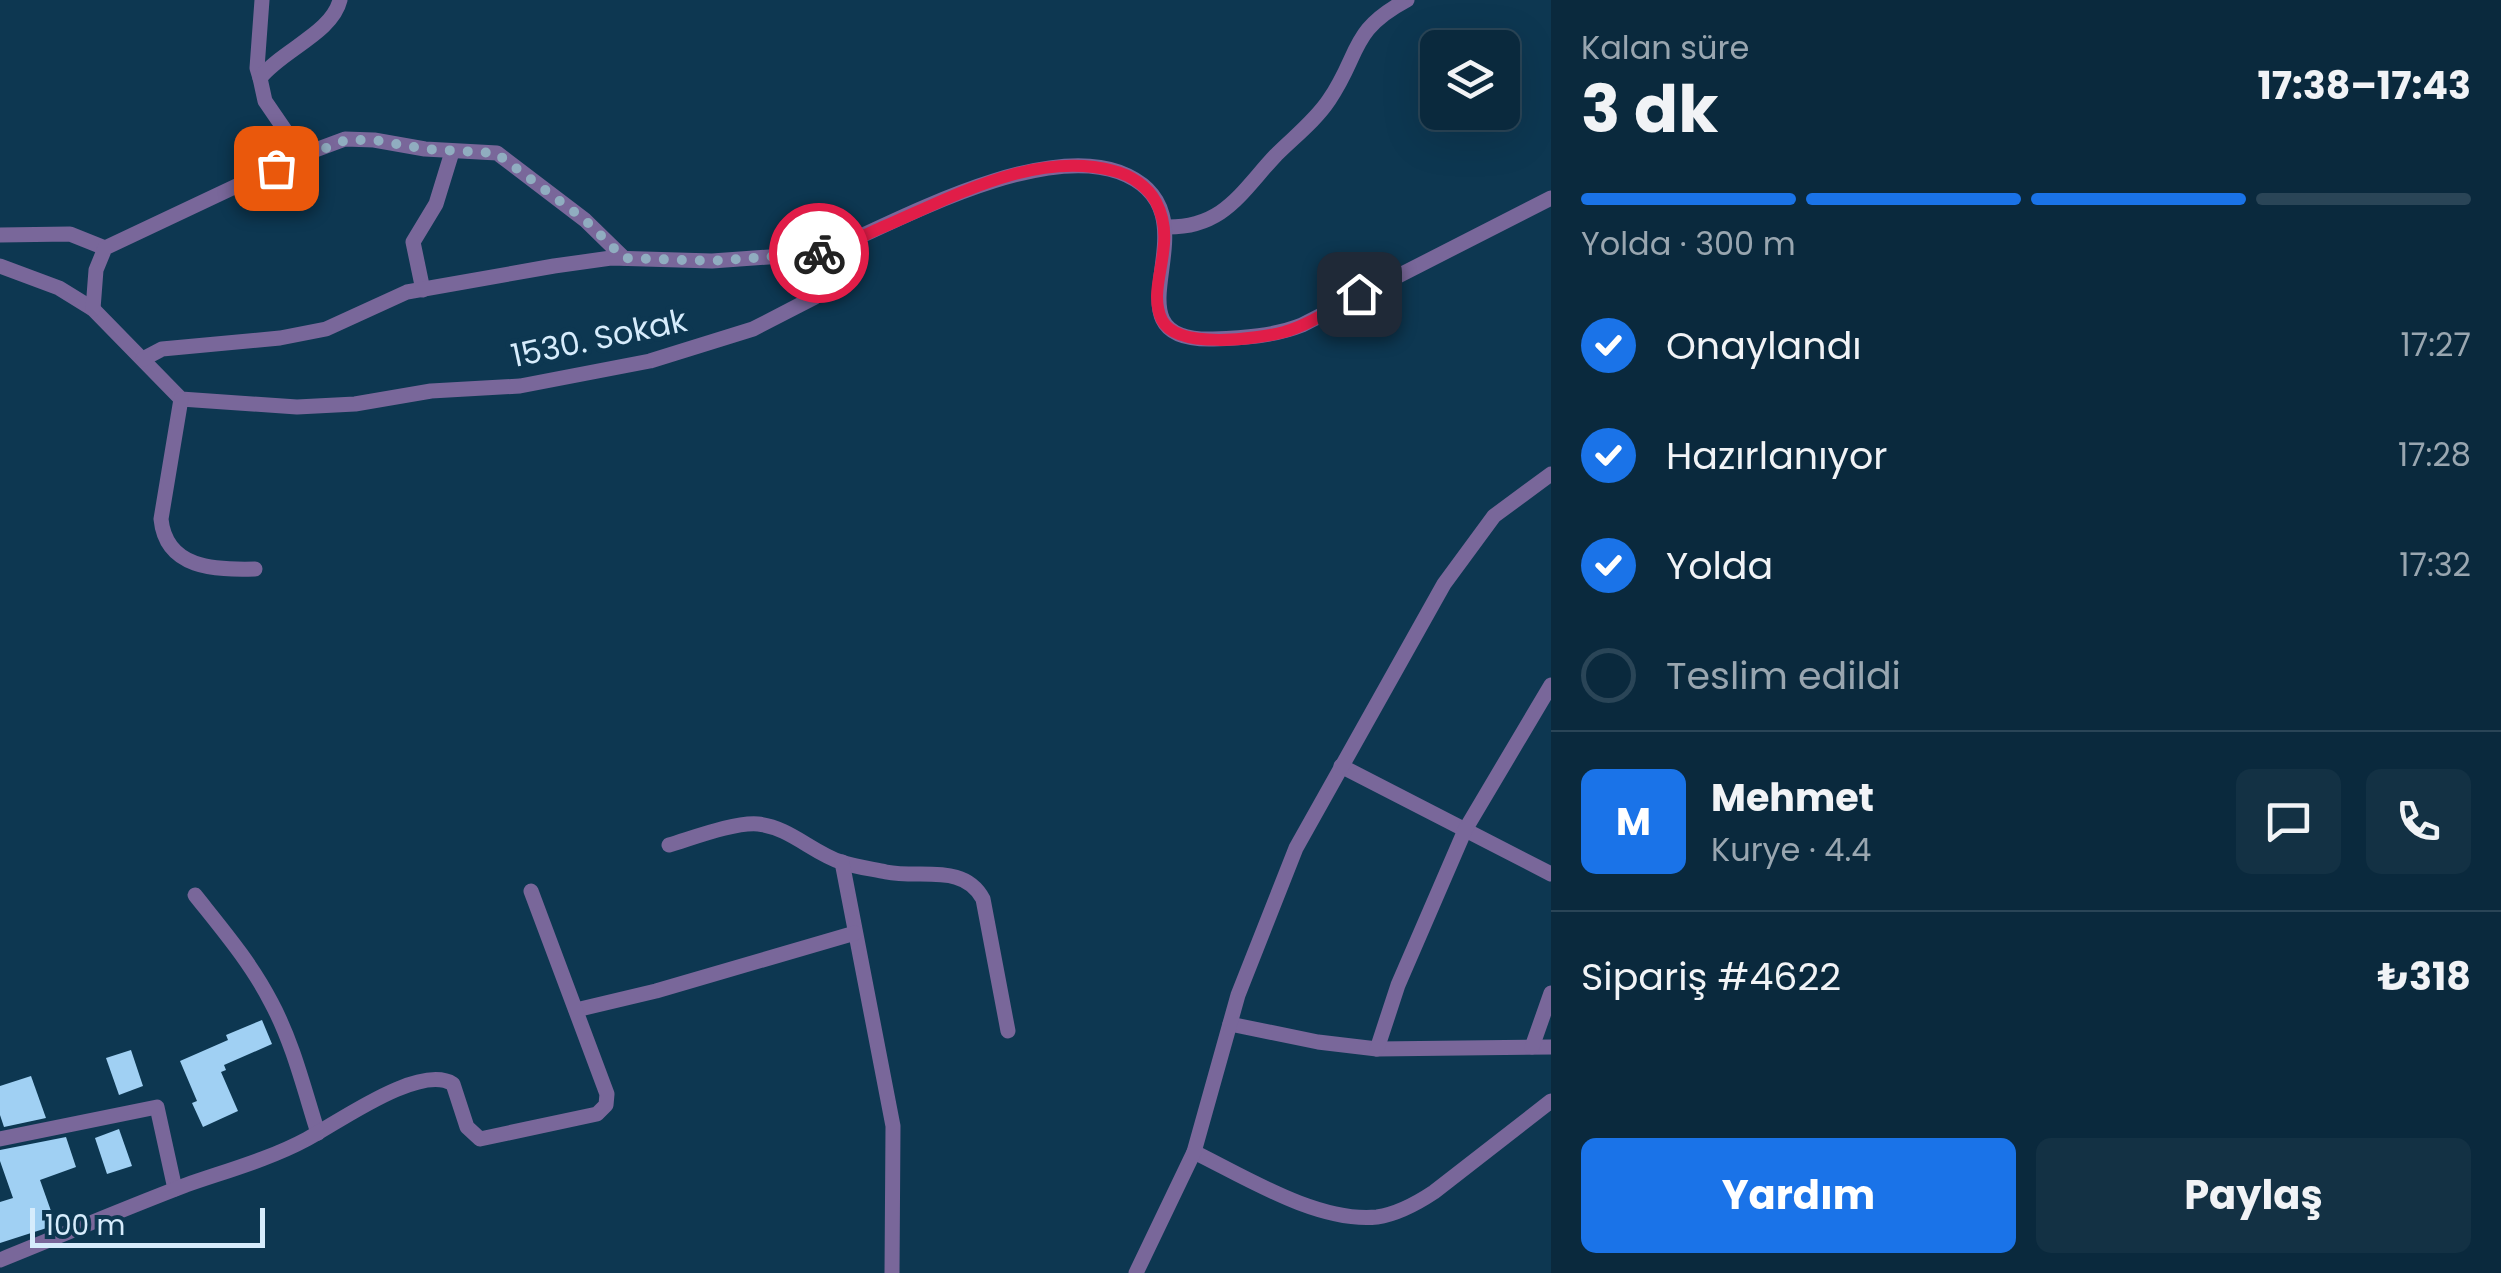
<!DOCTYPE html>
<html lang="tr">
<head>
<meta charset="utf-8">
<style>
  :root { --surface:#0a293d; --page:#133144; --text:#f1f3f6; --muted:#99a6b0; --line:#2a4557; --accent:#1a73e8 }
  body { margin:0; font-family:Poppins,sans-serif; background:var(--page); color:var(--text); height:100vh; display:flex; flex-direction:column; font-size:38px; white-space:nowrap }
  * { box-sizing:border-box; margin:0 }
  p { font-size:32px; color:var(--muted) }
  .icon { flex:none; width:55px; height:55px; fill:none; stroke:currentColor; stroke-width:2; stroke-linecap:round; stroke-linejoin:round }
  .map { position:relative; flex:1; overflow:hidden }
  .drawer { display:flex; flex-direction:column; background:var(--surface); width:950px }
  .drawer>* { flex:none }
  .buttons { position:absolute; left:1420px; top:30px; display:grid; gap:20px }
  .buttons a { display:grid; place-items:center; width:100px; height:100px; border-radius:15px; background:var(--surface); box-shadow:0 10px 40px #0002,0 0 0 2px var(--line); font-size:50px }
  .scale { position:absolute; left:30px; bottom:25px; width:235px; box-sizing:border-box; padding-left:10px; border:5px solid #d6ecfc; border-top:0; font-size:28px; line-height:35px; white-space:nowrap; color:#d6ecfc; -webkit-text-stroke:8px #0d3751; paint-order:stroke }
  .pin { position:absolute; display:grid; place-items:center; width:85px; height:85px; color:#fff; margin:-42px; border-radius:20px; box-shadow:0 5px 15px #0006 }
  .courier { position:absolute; display:grid; place-items:center; width:100px; height:100px; margin:-50px; border:8px solid #e11d48; border-radius:50%; background:#fff; color:#222; box-shadow:0 2px 12px #0007 }
  .summary em { font-style:normal; font-weight:700 }
  .summary div { display:flex; flex-direction:column-reverse }
  .summary { display:flex; align-items:center; justify-content:space-between; height:170px; padding:0 30px }
  h1 { font-size:65px; font-weight:700; line-height:75px }
  .bar { display:grid; grid-template-columns:repeat(4,1fr); gap:15px 10px; align-content:center; height:120px; padding:0 30px }
  .bar i { height:12px; border-radius:8px; background:var(--line) }
  .bar .active { background:var(--accent) }
  .bar p { grid-column:span 4 }
  .line { display:flex; align-items:center; gap:25px; padding:0 30px; border-top:2px solid var(--line) }
  .line div { flex:1 }
  .round { display:grid; place-items:center; flex:none; width:105px; height:105px; border-radius:15px; background:var(--page) }
  ol { padding:0 30px; list-style:none }
  li { display:flex; align-items:center; gap:30px; height:110px }
  li p { margin-inline-start:auto }
  li .icon { padding:10px; border-radius:50%; background:var(--accent); color:#fff; stroke-width:4 }
  li:last-child { color:var(--muted) }
  li i { width:55px; height:55px; border:5px solid var(--line); border-radius:50% }
  .primary-button { display:flex; gap:20px; margin-top:auto; padding:20px 30px }
  .primary-button a { flex:1; height:115px; border-radius:15px; background:var(--accent); color:#fff; font-size:40px; font-weight:700; line-height:115px; text-align:center }
  .primary-button a+a { background:var(--page); color:var(--text) }
  main { display:flex; flex:1; min-height:0 }
  .map>svg:first-child { display:block }
</style>
</head>
<body>
<main>
<div class="map">
<svg width="1551" height="1273" viewBox="0 0 1551 1273">
  <rect width="100%" height="100%" fill="#0d3751"/>
  <g fill="#a0d0f3">
    <polygon points="262,1020 272,1044 224,1065 226,1070 221,1072 238,1111 203,1127 192,1103 197,1101 180,1061 228,1040 226,1035"/>
    <polygon points="131,1050 143,1086 119,1095 106,1058"/>
    <polygon points="31,1076 46,1118 4,1127 0,1115 0,1086"/>
    <polygon points="119,1129 132,1166 107,1174 95,1138"/>
    <polygon points="66,1137 76,1167 40,1180 56,1225 0,1243 0,1202 13,1198 0,1161 0,1150"/>
  </g>
  <g fill="none" stroke-linecap="round" stroke-linejoin="round">
    <g stroke="#79679a" stroke-width="15">
      <polyline points="260,78 257,68 262,0"/>
      <path d="M302,155L265,101L260,78C282,50 332,33 340,0"/>
      <path d="M1166,227C1224,228 1241,192 1276,155C1294,137 1315,121 1329,100C1361,53 1349,31 1407,0"/>
      <polyline points="0,235 70,234 105,248"/>
      <path d="M0,266L59,288L93,309L181,399L297,407L355,404L431,391L520,386L650,361L753,329L815,297L824,282V253C899,220 1038,143 1119,172C1227,212 1093,342 1213,339C1244,338 1274,336 1302,325L1551,198"/>
      <polyline points="423,290 413,242 436,204 452,152"/>
      <polyline points="93,309 96,270 105,248 302,155 345,139 374,140 425,149 497,153 585,220 624,258"/>
      <polyline points="143,359 162,349 280,338 326,329 407,292 554,266 611,258 712,261 824,253"/>
      <path d="M181,399L161,519C166,569 215,570 255,569"/>
      <polyline points="1341,766 1551,874"/>
      <path d="M669,845C693,838 734,822 758,824C789,827 813,853 841,862C856,867 872,869 886,872C921,879 964,863 983,899L1008,1031"/>
      <polyline points="842,862 893,1126 892,1273"/>
      <path d="M195,895C222,929 251,963 271,1002C293,1043 304,1089 318,1133"/>
      <polyline points="576,1010 656,991 855,933"/>
      <polyline points="1230,1024 1318,1042 1377,1049 1551,1047"/>
      <polyline points="1532,1047 1551,993"/>
      <polyline points="1377,1049 1398,985 1465,830 1551,685"/>
      <polyline points="0,1139 157,1107 175,1189"/>
      <path d="M1194,1152C1245,1177 1318,1223 1377,1217C1398,1214 1416,1204 1434,1192L1551,1101"/>
      <path d="M0,1260C62,1235 123,1209 186,1185C226,1171 270,1159 307,1139C339,1122 420,1063 453,1084L467,1127L480,1139L597,1114L606,1105L607,1094L531,891"/>
      <polyline points="1136,1273 1194,1152 1238,995 1296,848 1444,584 1494,516 1551,474"/>
    </g>
  </g>
  <g fill="none" stroke-linecap="round" stroke-linejoin="round">
    <polyline stroke="#90adc0" stroke-width="10" stroke-dasharray="0 18" points="276,168 346,140 374,140 425,149 496,153 585,220 624,258 712,261 819,253"/>
    <path stroke="#e11d48" stroke-width="12" d="M819,253C839,249 858,238 876,230C948,200 1033,149 1114,171C1131,175 1148,187 1156,202C1179,246 1145,286 1162,320C1177,350 1257,339 1284,332C1311,324 1335,307 1359,294"/>
  </g>
  <g text-anchor="middle" stroke-width="10" stroke-linejoin="round" paint-order="stroke">
    <g font-size="32" fill="#d6ecfc" stroke="#0d3751">
      <text transform="translate(599 338) rotate(-12)" y="11">1530. Sokak</text>
    </g>
  </g>
</svg>
<div class="buttons">
<a><svg class="icon" aria-label="layers" viewBox="0 0 24 24"><path d="M12 4l9 5-9 5-9-5zM3 14l9 5 9-5"/></svg></a>
</div>
<div class="scale">100 m</div>
<div class="pin" style="left:276px;top:168px;background:#ea580c"><svg class="icon" aria-label="bag" viewBox="0 0 24 24"><path d="M5 8h14l-1 12H6zM9 8a3 3 0 0 1 6 0"/></svg></div>
<div class="pin" style="left:1359px;top:294px;background:#1f2937"><svg class="icon" aria-label="home" viewBox="0 0 24 24"><path d="M3 11l9-7 9 7M6 9v11h12V9"/></svg></div>
<div class="courier" style="left:819px;top:253px"><svg class="icon" aria-label="bike" viewBox="0 0 24 24"><circle cx="6" cy="16" r="4"/><circle cx="18" cy="16" r="4"/><path d="M6 16l4-8h5l3 8M10 8l3 8H6M13 5h3"/></svg></div>
</div>
<section class="drawer">
<div class="summary"><div><h1>3 dk</h1><p>Kalan süre</p></div><em>17:38–17:43</em></div>
<div class="bar"><i class="active"></i><i class="active"></i><i class="active"></i><i></i><p>Yolda · 300 m</p></div>
<ol>
<li><svg class="icon" aria-label="check" viewBox="0 0 24 24"><path d="M5 12l5 5 9-10"/></svg>Onaylandı<p>17:27</p></li>
<li><svg class="icon" aria-label="check" viewBox="0 0 24 24"><path d="M5 12l5 5 9-10"/></svg>Hazırlanıyor<p>17:28</p></li>
<li><svg class="icon" aria-label="check" viewBox="0 0 24 24"><path d="M5 12l5 5 9-10"/></svg>Yolda<p>17:32</p></li>
<li><i></i>Teslim edildi</li>
</ol>
<div class="line" style="height:180px"><b class="round" style="background:var(--accent);color:#fff">M</b><div><b>Mehmet</b><p>Kurye · 4.4</p></div><a class="round"><svg class="icon" aria-label="chat" viewBox="0 0 24 24"><path d="M4 5h16v11H9l-5 4z"/></svg></a><a class="round"><svg class="icon" aria-label="phone" viewBox="0 0 24 24"><path d="M5 4h4l2 5-3 2q2 4 5 5l2-3 5 2v4C11 20 4 13 5 4z"/></svg></a></div>
<div class="line" style="height:130px"><div>Sipariş #4622</div><b>₺318</b></div>
<div class="primary-button"><a>Yardım</a><a>Paylaş</a></div>
</section>
</main>
</body>
</html>
